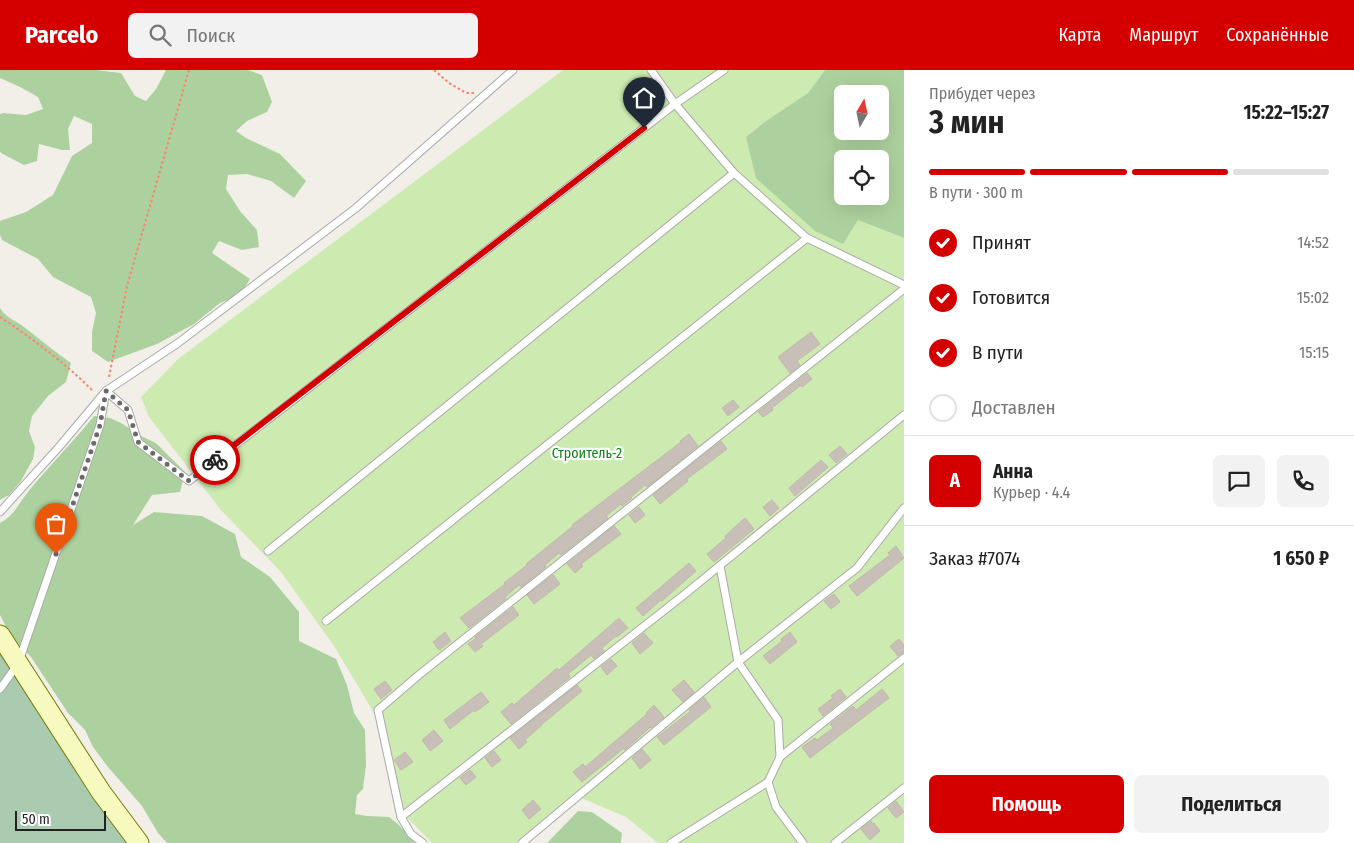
<!DOCTYPE html>
<html lang="ru">
<head>
<meta charset="utf-8">
<style>
  :root { --surface:#fff; --page:#f2f2f2; --text:#222; --muted:#767676; --line:#e0e0e0; --accent:#d40000 }
  body { margin:0; font-family:"Fira Sans Condensed",sans-serif; background:var(--page); color:var(--text); height:100vh; display:flex; flex-direction:column; font-size:19px; white-space:nowrap }
  * { box-sizing:border-box; margin:0 }
  p { font-size:16px; color:var(--muted) }
  .icon { flex:none; width:28px; height:28px; fill:none; stroke:currentColor; stroke-width:2; stroke-linecap:round; stroke-linejoin:round }
  .map { position:relative; flex:1; overflow:hidden }
  .panel { display:flex; flex-direction:column; background:var(--surface); width:450px }
  .panel>* { flex:none }
  .needle { width:32px; rotate:9deg }
  .fabs { position:absolute; left:834px; top:15px; display:grid; gap:10px }
  .fabs a { display:grid; place-items:center; width:55px; height:55px; border-radius:8px; background:var(--surface); box-shadow:0 5px 20px #0002; font-size:25px }
  .scale { position:absolute; left:15px; bottom:12px; width:91px; box-sizing:border-box; padding-left:5px; border:2px solid #222; border-top:0; font-size:14px; line-height:18px; white-space:nowrap; color:#222; -webkit-text-stroke:4px #fff; paint-order:stroke }
  .pin { position:absolute; display:grid; place-items:center; width:42px; height:42px; color:#fff; margin:-51px -21px; border-radius:50% 50% 50% 0; rotate:-45deg; box-shadow:0 0 5px #0007 }
  .pin .icon { rotate:45deg }
  .courier { position:absolute; display:grid; place-items:center; width:50px; height:50px; margin:-25px; border:4px solid #d40000; border-radius:50%; background:#fff; color:#222; box-shadow:0 1px 6px #0007 }
  .head em { font-style:normal; font-weight:700 }
  .head div { display:flex; flex-direction:column-reverse }
  .head { display:flex; align-items:center; justify-content:space-between; height:85px; padding:0 25px }
  h1 { font-size:32px; font-weight:700; line-height:38px }
  .bar { display:grid; grid-template-columns:repeat(4,1fr); gap:8px 5px; align-content:center; height:60px; padding:0 25px }
  .bar i { height:6px; border-radius:4px; background:var(--line) }
  .bar .current { background:var(--accent) }
  .bar p { grid-column:span 4 }
  .line { display:flex; align-items:center; gap:12px; padding:0 25px; border-top:1px solid var(--line) }
  .line div { flex:1 }
  .round { display:grid; place-items:center; flex:none; width:52px; height:52px; border-radius:8px; background:var(--page) }
  ol { padding:0 25px; list-style:none }
  li { display:flex; align-items:center; gap:15px; height:55px }
  li p { margin-inline-start:auto }
  li .icon { padding:5px; border-radius:50%; background:var(--accent); color:#fff; stroke-width:4 }
  li:last-child { color:var(--muted) }
  li i { width:28px; height:28px; border:2px solid var(--line); border-radius:50% }
  .primary-button { display:flex; gap:10px; margin-top:auto; padding:10px 25px }
  .primary-button a { flex:1; height:58px; border-radius:8px; background:var(--accent); color:#fff; font-size:20px; font-weight:700; line-height:58px; text-align:center }
  .primary-button a+a { background:var(--page); color:var(--text) }
  header { display:flex; align-items:center; gap:30px; box-sizing:border-box; height:70px; padding:0 25px; background:var(--accent); color:#fff }
  header strong { font-size:24px }
  nav { display:flex; gap:28px; margin-inline-start:auto; font-size:18px }
  .search { width:350px; height:45px; background:var(--page); display:flex; align-items:center; gap:12px; box-sizing:border-box; padding:0 18px; border-radius:8px; color:var(--muted); font-size:19px }
  main { display:flex; flex:1; min-height:0 }
  .map>svg:first-child { display:block }
</style>
</head>
<body>
<header>
<strong>Parcelo</strong>
<div class="search"><svg class="icon" aria-label="search" viewBox="0 0 24 24"><circle cx="10" cy="10" r="6"/><path d="M15 15l6 6"/></svg>Поиск</div>
<nav><a>Карта</a><a>Маршрут</a><a>Сохранённые</a></nav>
</header>
<main>
<div class="map">
<svg width="904" height="773" viewBox="0 0 904 773">
  <rect width="100%" height="100%" fill="#f2efe9"/>
  <polygon fill="#cdebb0" points="563,0 825,0 808,23 766,51 746,67 858,150 904,168 904,773 658,773 626,747 579,727 521,773 432,773 394,734 380,653 334,576 281,502 220,439 149,347 141,327 178,289"/>
  <g fill="#add19e" fill-rule="evenodd">
    <polygon points="0,0 96,0 121,3 135,26 146,31 156,19 166,0 248,0 262,5 272,32 267,42 247,51 236,61 246,68 280,84 306,111 294,128 271,111 247,104 228,105 226,119 240,141 257,160 259,177 242,180 219,171 212,183 250,209 240,225 220,233 194,254 157,274 108,292 92,281 92,262 96,243 91,227 53,207 38,189 2,170 0,165 0,151 26,142 53,125 72,86 92,73 92,54 74,46 68,59 70,80 62,80 39,74 37,91 24,95 1,83 0,81 0,44 3,43 26,45 43,39 38,27 20,17 0,8"/>
    <path d="M825,0H904V168L858,150L843,174L815,161L756,108L746,67L766,51L808,23ZM842,24H880V61H842ZM842,89H880V126H842Z"/>
    <path d="M0,238C6,248 15,250 24,257C40,269 55,282 71,293L66,312L48,326L32,346L29,361L35,377L33,389L21,411L9,425L0,430Z"/>
    <path d="M94,346L110,348L121,353L143,367L156,373L185,402L180,422L152,425L133,455L154,442L202,446L235,464L241,487L270,507L299,542V571L336,589L347,615L354,643L365,660L366,695L363,719L357,725L355,744L367,746L389,747L399,755L415,773H167L158,763L142,736L108,697L93,677L85,660L68,643L31,587L12,568L0,545V453C15,445 18,434 28,422C49,396 73,372 94,346Z"/>
    <polygon points="578,741 592,742 622,763 621,773 547,773"/>
  </g>
  <polygon fill="#aacbaf" points="0,580 89,723 126,773 0,773"/>
  <g fill="#c7bfb8" stroke="#c4b6ab">
    <polygon points="811,262 820,274 797,291 800,295 790,303 778,287"/>
    <polygon points="807,303 812,309 802,317 801,315 772,338 773,340 763,347 758,342"/>
    <polygon points="733,330 739,337 728,346 722,338"/>
    <polygon points="689,364 698,376 647,417 645,415 631,427 632,428 622,436 621,434 606,446 608,448 561,485 559,483 545,495 546,497 521,517 519,515 505,527 506,529 469,558 460,548 505,514 504,513 527,495 526,494 573,456 572,455 681,372 680,371"/>
    <polygon points="721,371 727,379 687,409 688,411 660,434 653,425"/>
    <polygon points="840,376 847,384 836,393 829,385"/>
    <polygon points="821,390 828,397 795,426 789,418"/>
    <polygon points="772,430 779,438 770,446 763,437"/>
    <polygon points="639,437 645,445 635,453 629,445"/>
    <polygon points="745,448 754,459 714,492 707,484 726,468 725,466"/>
    <polygon points="614,456 621,464 581,494 583,496 575,503 567,494"/>
    <polygon points="896,476 904,488 857,526 849,516 890,485 888,483"/>
    <polygon points="689,493 696,501 662,531 661,530 643,546 636,538"/>
    <polygon points="553,505 560,514 534,534 527,525"/>
    <polygon points="834,524 840,532 831,539 824,531"/>
    <polygon points="513,537 519,545 481,574 483,576 475,582 468,574 476,568 475,567"/>
    <polygon points="619,548 628,558 617,567 616,566 602,578 604,581 594,589 591,585 568,604 570,607 511,654 501,642 512,633 514,635 557,598 559,600"/>
    <polygon points="445,562 451,571 439,580 433,572"/>
    <polygon points="790,562 797,572 770,594 763,586 782,571 781,569"/>
    <polygon points="644,563 653,573 640,584 632,573"/>
    <polygon points="899,569 904,575 904,583 898,586 890,576"/>
    <polygon points="611,589 617,596 607,605 601,597"/>
    <polygon points="684,610 694,622 683,632 672,620"/>
    <polygon points="385,611 392,620 381,629 374,619"/>
    <polygon points="577,615 582,621 541,655 542,655 525,670 527,672 519,679 510,668"/>
    <polygon points="840,619 846,627 823,646 818,639 833,628 831,626"/>
    <polygon points="882,619 889,628 810,688 802,677 815,668 817,670 833,658 830,654 853,636 856,640"/>
    <polygon points="481,622 489,632 475,642 474,640 450,659 444,650"/>
    <polygon points="704,627 711,637 664,675 657,667 691,641 689,640"/>
    <polygon points="654,635 664,647 651,658 650,657 625,680 624,678 582,712 573,702 583,694 585,697 647,644 646,643"/>
    <polygon points="434,660 443,671 430,681 422,670"/>
    <polygon points="642,679 651,690 640,699 632,688"/>
    <polygon points="494,681 501,690 492,697 485,688"/>
    <polygon points="405,682 413,692 401,700 394,690"/>
    <polygon points="470,700 476,707 466,715 460,708"/>
    <polygon points="533,730 541,739 529,749 522,740"/>
    <polygon points="896,731 904,742 896,748 888,738"/>
    <polygon points="871,751 872,754 874,753 880,761 870,770 861,759"/>
  </g>
  <g fill="none" stroke-linecap="round" stroke-linejoin="round">
    <g stroke="#a9a9a9" stroke-width="9">
      <g id="lane">
        <polyline points="651,0 675,34 734,103 807,168 904,215"/>
        <polyline points="106,321 128,340 138,372 189,411 675,34 724,0"/>
        <polyline points="0,442 59,377 106,321 178,273 356,138 513,0"/>
        <polyline points="268,481 734,103"/>
        <polyline points="720,496 738,592 778,650 780,687 768,712 776,737 803,773"/>
        <polyline points="326,551 807,168"/>
        <polyline points="0,619 18,594 100,355 106,321"/>
        <polyline points="780,687 904,588"/>
        <polyline points="401,747 378,640 420,604 904,219"/>
        <polyline points="423,773 411,764 401,747 685,524 904,345"/>
        <polyline points="522,773 738,592 857,498 904,438"/>
        <polyline points="671,773 768,712"/>
        <polyline points="835,773 904,718"/>
      </g>
    </g>
    <g stroke="#707d05" stroke-width="21">
      <polyline id="secondary" points="0,565 101,722 139,773"/>
    </g>
    <g stroke="#fa8072" stroke-width="2" stroke-dasharray="2.5 2.5" stroke-linecap="butt">
      <polyline points="434,0 449,13 466,23 474,23"/>
      <path d="M0,247C33,269 65,293 93,321"/>
      <polyline points="109,307 127,216 189,0"/>
    </g>
    <use href="#lane" stroke="#fff" stroke-width="7"/>
    <use href="#secondary" stroke="#f7fabf" stroke-width="19"/>
  </g>
  <g fill="none" stroke-linecap="round" stroke-linejoin="round">
    <polyline stroke="#6b6a68" stroke-width="5" stroke-dasharray="0 9" points="56,484 100,355 106,321 128,340 138,372 189,411 215,390"/>
    <polyline stroke="#d40000" stroke-width="6" points="215,390 644,58"/>
  </g>
  <g text-anchor="middle" stroke-width="4.5" stroke-linejoin="round" paint-order="stroke">
    <g font-size="14" fill="#0c8416" stroke="#fff">
      <text x="587" y="388">Строитель-2</text>
    </g>
  </g>
</svg>
<div class="fabs">
<a><svg class="needle" viewBox="-14 -14 28 28"><path d="M0-13l5 13h-10z" fill="#e53935"/><path d="M0 13l5-13h-10z" fill="#767676"/></svg></a>
<a><svg class="icon" aria-label="locate" viewBox="0 0 24 24"><circle cx="12" cy="12" r="6"/><path d="M12 2v4M12 18v4M2 12h4M18 12h4"/></svg></a>
</div>
<div class="scale">50 m</div>
<div class="pin" style="left:56px;top:484px;background:#ea580c"><svg class="icon" aria-label="bag" viewBox="0 0 24 24"><path d="M5 8h14l-1 12H6zM9 8a3 3 0 0 1 6 0"/></svg></div>
<div class="pin" style="left:644px;top:58px;background:#1f2937"><svg class="icon" aria-label="home" viewBox="0 0 24 24"><path d="M3 11l9-7 9 7M6 9v11h12V9"/></svg></div>
<div class="courier" style="left:215px;top:390px"><svg class="icon" aria-label="bike" viewBox="0 0 24 24"><circle cx="6" cy="16" r="4"/><circle cx="18" cy="16" r="4"/><path d="M6 16l4-8h5l3 8M10 8l3 8H6M13 5h3"/></svg></div>
</div>
<section class="panel">
<div class="head"><div><h1>3 мин</h1><p>Прибудет через</p></div><em>15:22–15:27</em></div>
<div class="bar"><i class="current"></i><i class="current"></i><i class="current"></i><i></i><p>В пути · 300 m</p></div>
<ol>
<li><svg class="icon" aria-label="check" viewBox="0 0 24 24"><path d="M5 12l5 5 9-10"/></svg>Принят<p>14:52</p></li>
<li><svg class="icon" aria-label="check" viewBox="0 0 24 24"><path d="M5 12l5 5 9-10"/></svg>Готовится<p>15:02</p></li>
<li><svg class="icon" aria-label="check" viewBox="0 0 24 24"><path d="M5 12l5 5 9-10"/></svg>В пути<p>15:15</p></li>
<li><i></i>Доставлен</li>
</ol>
<div class="line" style="height:90px"><b class="round" style="background:var(--accent);color:#fff">А</b><div><b>Анна</b><p>Курьер · 4.4</p></div><a class="round"><svg class="icon" aria-label="chat" viewBox="0 0 24 24"><path d="M4 5h16v11H9l-5 4z"/></svg></a><a class="round"><svg class="icon" aria-label="phone" viewBox="0 0 24 24"><path d="M5 4h4l2 5-3 2q2 4 5 5l2-3 5 2v4C11 20 4 13 5 4z"/></svg></a></div>
<div class="line" style="height:65px"><div>Заказ #7074</div><b>1 650 ₽</b></div>
<div class="primary-button"><a>Помощь</a><a>Поделиться</a></div>
</section>
</main>
</body>
</html>
